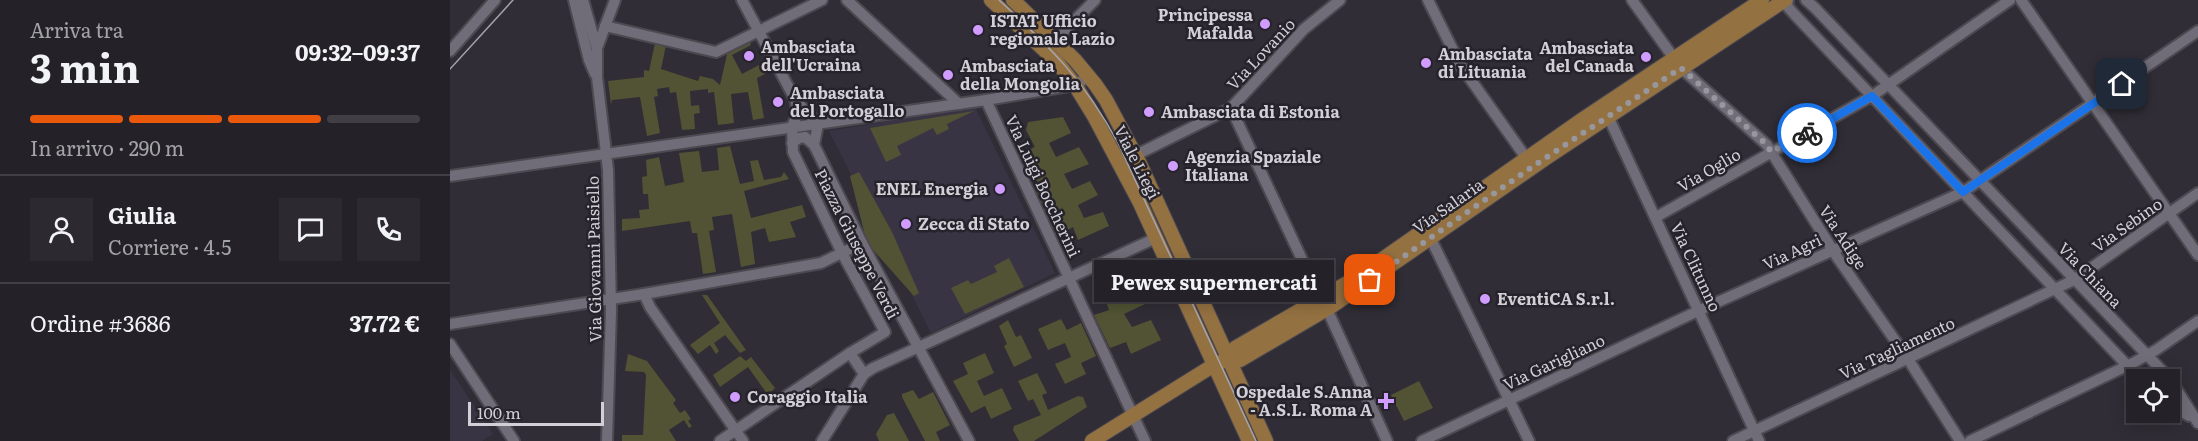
<!DOCTYPE html>
<html lang="it">
<head>
<meta charset="utf-8">
<style>
  :root { --surface:#242228; --page:#2c2a30; --text:#f1f3f6; --muted:#a3a4a8; --line:#413f45; --accent:#ea580c }
  body { margin:0; font-family:Literata,serif; background:var(--page); color:var(--text); height:100vh; display:flex; flex-direction:column; font-size:22px; white-space:nowrap }
  * { box-sizing:border-box; margin:0 }
  p { font-size:20px; color:var(--muted) }
  .icon { flex:none; width:33px; height:33px; fill:none; stroke:currentColor; stroke-width:2; stroke-linecap:round; stroke-linejoin:round }
  .map { position:relative; flex:1; overflow:hidden }
  .side { display:flex; flex-direction:column; background:var(--surface); width:450px }
  .side>* { flex:none }
  .controls { position:absolute; left:1676px; top:369px; display:grid; gap:12px }
  .controls a { display:grid; place-items:center; width:54px; height:54px; border-radius:0px; background:var(--surface); box-shadow:0 3px 15px #0003,0 0 0 2px var(--line); font-size:30px }
  .scale { position:absolute; left:18px; bottom:15px; width:136px; box-sizing:border-box; padding-left:6px; border:3px solid #d2d0d6; border-top:0; font-size:16px; line-height:21px; white-space:nowrap; color:#d2d0d6; -webkit-text-stroke:4px #26232c; paint-order:stroke }
  .pin { position:absolute; display:grid; place-items:center; width:51px; height:51px; color:#fff; margin:-26px; border-radius:12px; box-shadow:0 3px 9px #0006 }
  .courier { position:absolute; display:grid; place-items:center; width:60px; height:60px; margin:-30px; border:4px solid #1a73e8; border-radius:50%; background:#fff; color:#222; box-shadow:0 2px 8px #0007 }
  .bubble { position:absolute; height:42px; border-radius:0px; background:var(--surface); box-shadow:0 3px 15px #0003,0 0 0 2px var(--line); font-size:20px; font-weight:700; line-height:42px; text-align:center }
  .overview em { font-style:normal; font-weight:700 }
  .overview div { display:flex; flex-direction:column-reverse }
  .overview { display:flex; align-items:center; justify-content:space-between; height:102px; padding:0 30px }
  h1 { font-size:39px; font-weight:700; line-height:45px }
  .bar { display:grid; grid-template-columns:repeat(4,1fr); gap:9px 6px; align-content:center; height:72px; padding:0 30px }
  .bar i { height:8px; border-radius:4px; background:var(--line) }
  .bar .active { background:var(--accent) }
  .bar p { grid-column:span 4 }
  .line { display:flex; align-items:center; gap:15px; padding:0 30px; border-top:2px solid var(--line) }
  .line div { flex:1 }
  .round { display:grid; place-items:center; flex:none; width:63px; height:63px; border-radius:0px; background:var(--page) }
  main { display:flex; flex:1; min-height:0 }
  .map>svg:first-child { display:block }
</style>
</head>
<body>
<main>
<section class="side">
<div class="overview"><div><h1>3 min</h1><p>Arriva tra</p></div><em>09:32–09:37</em></div>
<div class="bar"><i class="active"></i><i class="active"></i><i class="active"></i><i></i><p>In arrivo · 290 m</p></div>
<div class="line" style="height:108px"><a class="round"><svg class="icon" aria-label="person" viewBox="0 0 24 24"><circle cx="12" cy="8" r="4"/><path d="M4 21q1-7 8-7t8 7"/></svg></a><div><b>Giulia</b><p>Corriere · 4.5</p></div><a class="round"><svg class="icon" aria-label="chat" viewBox="0 0 24 24"><path d="M4 5h16v11H9l-5 4z"/></svg></a><a class="round"><svg class="icon" aria-label="phone" viewBox="0 0 24 24"><path d="M5 4h4l2 5-3 2q2 4 5 5l2-3 5 2v4C11 20 4 13 5 4z"/></svg></a></div>
<div class="line" style="height:78px"><div>Ordine #3686</div><b>37.72 €</b></div>
</section>
<div class="map">
<svg width="1748" height="441" viewBox="0 0 1748 441">
  <rect width="100%" height="100%" fill="#302d36"/>
  <g fill="#393443">
    <polygon points="525,107 605,273 481,333 379,131"/>
    <polygon points="0,370 43,434 32,441 0,441"/>
  </g>
  <g fill="#515334">
    <polygon points="299,40 301,45 282,55 292,74 311,64 317,73 307,78 314,118 303,120 298,92 281,94 284,123 268,125 264,92 258,93 258,89 240,91 241,106 249,105 250,113 244,114 245,129 232,130 226,92 220,93 219,87 207,89 208,96 204,97 210,133 197,136 190,97 162,100 161,105 158,81 194,77 194,70 199,71 205,43 216,45 211,69 248,81 250,76 263,79 270,85 278,50"/>
    <polygon points="524,111 497,124 499,129 487,135 483,128 447,146 451,155 436,162 420,128"/>
    <polygon points="613,117 621,133 599,143 606,157 629,147 639,164 614,174 622,189 640,181 648,195 628,205 634,218 653,212 659,226 628,240 623,227 607,236 570,154 585,147 576,130 578,122"/>
    <polygon points="280,146 290,184 304,181 300,161 308,160 314,180 331,177 334,172 339,179 294,191 301,218 352,205 356,217 340,222 346,237 319,242 315,228 301,232 305,264 291,267 282,214 262,217 264,230 259,231 266,272 253,274 247,233 242,233 240,221 172,231 172,219 190,218 189,210 199,209 198,194 193,194 192,177 197,176 196,160 209,157 215,186 234,182 229,153 249,151 252,172 269,170 267,148"/>
    <polygon points="409,172 442,232 469,293 464,296 417,243 400,176"/>
    <polygon points="559,258 574,287 515,314 501,288 518,280 521,284 547,272 544,266"/>
    <polygon points="684,282 695,304 674,314 682,327 701,320 711,340 681,354 676,342 660,348 644,315 659,310 654,296"/>
    <polygon points="252,295 257,295 296,350 290,353 275,335 264,343 269,351 266,354 260,345 248,354 240,345 270,323"/>
    <polygon points="611,319 617,330 631,323 646,356 631,363 636,374 615,384 605,364 621,357 615,343 598,350 588,329"/>
    <polygon points="558,320 566,337 571,335 582,358 564,367 554,346 557,344 549,326"/>
    <polygon points="535,353 544,373 527,381 534,396 552,388 562,409 541,419 535,406 521,413 503,381 518,374 513,363"/>
    <polygon points="178,354 197,361 226,400 223,403 230,413 235,410 241,419 238,421 242,426 239,428 234,420 219,430 226,441 172,441 172,435 193,435 196,375 194,372 175,371"/>
    <polygon points="290,356 296,361 301,357 325,388 318,395 298,367 270,387 263,375"/>
    <polygon points="587,373 597,393 592,395 598,410 628,396 633,397 637,407 584,441 569,441 563,430 564,426 591,415 583,399 578,401 568,381"/>
    <polygon points="969,381 983,408 954,421 941,395"/>
    <polygon points="463,390 469,399 483,392 500,425 486,432 490,441 475,441 452,397 452,394"/>
    <polygon points="444,413 459,441 429,441 426,434 437,415"/>
  </g>
  <g fill="none" stroke-linecap="round" stroke-linejoin="round">
    <g stroke="#4c4951" stroke-width="14">
      <g id="minor">
        <polyline points="124,0 139,60 145,74"/>
        <polyline points="133,0 147,49 147,77 158,170 161,310 157,441"/>
        <polyline points="292,0 346,101 368,124"/>
        <polyline points="397,0 509,104"/>
        <polyline points="978,0 1011,66 1077,159"/>
        <polyline points="1182,0 1231,68 1317,145 1387,257 1458,359 1510,441"/>
        <polyline points="1338,0 1337,6 1345,15 1691,380"/>
        <polyline points="1356,0 1365,8 1720,379 1748,423"/>
        <polyline points="1571,0 1748,255"/>
        <polyline points="155,26 266,52 372,0"/>
        <polyline points="605,40 645,0"/>
        <polyline points="147,48 165,0"/>
        <polyline points="0,51 45,0"/>
        <polyline points="536,100 695,441"/>
        <polyline points="781,108 871,300"/>
        <polyline points="1156,112 1309,441"/>
        <polyline points="368,124 364,145 369,155 412,243 519,441"/>
        <polyline points="342,143 349,138 355,137 364,145"/>
        <polyline points="686,155 781,108 854,29 890,0"/>
        <polyline points="0,176 536,100 625,85 639,76"/>
        <polyline points="1206,217 1422,96 1560,0"/>
        <polyline points="978,233 1079,441"/>
        <polyline points="194,294 200,307 293,441"/>
        <polyline points="877,309 937,441"/>
        <polyline points="0,324 194,294 371,263 412,243"/>
        <polyline points="0,344 64,441"/>
        <polyline points="400,353 414,374"/>
        <polyline points="1719,404 1739,416"/>
        <polyline points="270,441 400,353 435,332 392,253 343,152 342,127 347,115 346,101"/>
        <polyline points="372,441 414,374 423,368 706,238"/>
        <polyline points="972,441 1250,310 1513,192 1748,31"/>
        <polyline points="1283,441 1624,280 1748,193"/>
        <polyline points="1520,441 1683,363 1706,350 1748,321"/>
      </g>
    </g>
    <g stroke="#4c4951" stroke-width="16">
      <g id="major">
        <polyline points="541,0 607,62 625,85 644,116 690,203 799,441"/>
        <polyline points="563,0 625,60 645,84 656,100 689,162 816,441"/>
        <polyline points="778,359 785,348 904,279 1133,119 1312,0"/>
        <polyline points="642,441 764,365 778,359 790,360 882,306 1096,158 1335,0"/>
      </g>
    </g>
    <use href="#minor" stroke="#706d78" stroke-width="10"/>
    <use href="#major" stroke="#947141" stroke-width="14"/>
    <g stroke="#a6a4ab" stroke-width="1.5">
      <path d="M549,0C600,47 635,81 668,143L806,441"/>
      <polyline points="0,69 63,0"/>
    </g>
  </g>
  <g fill="none" stroke-linecap="round" stroke-linejoin="round">
    <polyline stroke="#99979e" stroke-width="6" stroke-dasharray="0 10.8" points="920,280 1082,167 1231,68 1317,145 1321,152 1357,133"/>
    <polyline stroke="#1a73e8" stroke-width="8" points="1357,133 1422,96 1513,192 1672,84"/>
  </g>
  <g fill="#d09dff" stroke="#26232c" stroke-width="2">
    <circle cx="815" cy="24" r="6"/>
    <circle cx="528" cy="30" r="6"/>
    <circle cx="299" cy="56" r="6"/>
    <circle cx="1196" cy="57" r="6"/>
    <circle cx="976" cy="63" r="6"/>
    <circle cx="498" cy="75" r="6"/>
    <circle cx="328" cy="102" r="6"/>
    <circle cx="699" cy="112" r="6"/>
    <circle cx="723" cy="166" r="6"/>
    <circle cx="550" cy="189" r="6"/>
    <circle cx="456" cy="224" r="6"/>
    <circle cx="1035" cy="299" r="6"/>
    <circle cx="285" cy="397" r="6"/>
    <path d="M933 392h6v6h6v6h-6v6h-6v-6h-6v-6h6z"/>
  </g>
  <g text-anchor="middle" stroke-width="5" stroke-linejoin="round" paint-order="stroke">
    <g font-size="16" font-weight="bold" fill="#d2d0d6" stroke="#26232c" text-anchor="start">
      <text x="803" y="21" text-anchor="end">Principessa<tspan x="803" dy="18">Mafalda</tspan></text>
      <text x="540" y="27">ISTAT Ufficio<tspan x="540" dy="18">regionale Lazio</tspan></text>
      <text x="311" y="53">Ambasciata<tspan x="311" dy="18">dell'Ucraina</tspan></text>
      <text x="1184" y="54" text-anchor="end">Ambasciata<tspan x="1184" dy="18">del Canada</tspan></text>
      <text x="988" y="60">Ambasciata<tspan x="988" dy="18">di Lituania</tspan></text>
      <text x="510" y="72">Ambasciata<tspan x="510" dy="18">della Mongolia</tspan></text>
      <text x="340" y="99">Ambasciata<tspan x="340" dy="18">del Portogallo</tspan></text>
      <text x="711" y="118">Ambasciata di Estonia</text>
      <text x="735" y="163">Agenzia Spaziale<tspan x="735" dy="18">Italiana</tspan></text>
      <text x="538" y="195" text-anchor="end">ENEL Energia</text>
      <text x="468" y="230">Zecca di Stato</text>
      <text x="1047" y="305">EventiCA S.r.l.</text>
      <text x="922" y="398" text-anchor="end">Ospedale S.Anna<tspan x="922" dy="18">- A.S.L. Roma A</tspan></text>
      <text x="297" y="403">Coraggio Italia</text>
    </g>
    <g font-size="16" fill="#d2d0d6" stroke="#26232c">
      <text transform="translate(811 54) rotate(-47)" y="6">Via Lovanio</text>
      <text transform="translate(687 162) rotate(63)" y="6">Viale Liegi</text>
      <text transform="translate(1259 170) rotate(-30)" y="6">Via Oglio</text>
      <text transform="translate(593 186) rotate(65)" y="6">Via Luigi Boccherini</text>
      <text transform="translate(998 206) rotate(-35)" y="6">Via Salaria</text>
      <text transform="translate(1677 225) rotate(-35)" y="6">Via Sebino</text>
      <text transform="translate(1393 237) rotate(57)" y="6">Via Adige</text>
      <text transform="translate(407 244) rotate(63)" y="6">Piazza Giuseppe Verdi</text>
      <text transform="translate(1342 252) rotate(-25)" y="6">Via Agri</text>
      <text transform="translate(144 259) rotate(-91)" y="6">Via Giovanni Paisiello</text>
      <text transform="translate(1246 267) rotate(65)" y="6">Via Clitunno</text>
      <text transform="translate(1640 275) rotate(46)" y="6">Via Chiana</text>
      <text transform="translate(1447 348) rotate(-25)" y="6">Via Tagliamento</text>
      <text transform="translate(1104 362) rotate(-25)" y="6">Via Garigliano</text>
    </g>
  </g>
</svg>
<div class="controls">
<a><svg class="icon" aria-label="locate" viewBox="0 0 24 24"><circle cx="12" cy="12" r="6"/><path d="M12 2v4M12 18v4M2 12h4M18 12h4"/></svg></a>
</div>
<div class="scale">100 m</div>
<div class="pin" style="left:920px;top:280px;background:#ea580c"><svg class="icon" aria-label="bag" viewBox="0 0 24 24"><path d="M5 8h14l-1 12H6zM9 8a3 3 0 0 1 6 0"/></svg></div>
<div class="pin" style="left:1672px;top:84px;background:#1f2937"><svg class="icon" aria-label="home" viewBox="0 0 24 24"><path d="M3 11l9-7 9 7M6 9v11h12V9"/></svg></div>
<div class="courier" style="left:1357px;top:133px"><svg class="icon" aria-label="bike" viewBox="0 0 24 24"><circle cx="6" cy="16" r="4"/><circle cx="18" cy="16" r="4"/><path d="M6 16l4-8h5l3 8M10 8l3 8H6M13 5h3"/></svg></div>
<div class="bubble" style="left:644px;top:260px;width:240px">Pewex supermercati</div>
</div>
</main>
</body>
</html>
